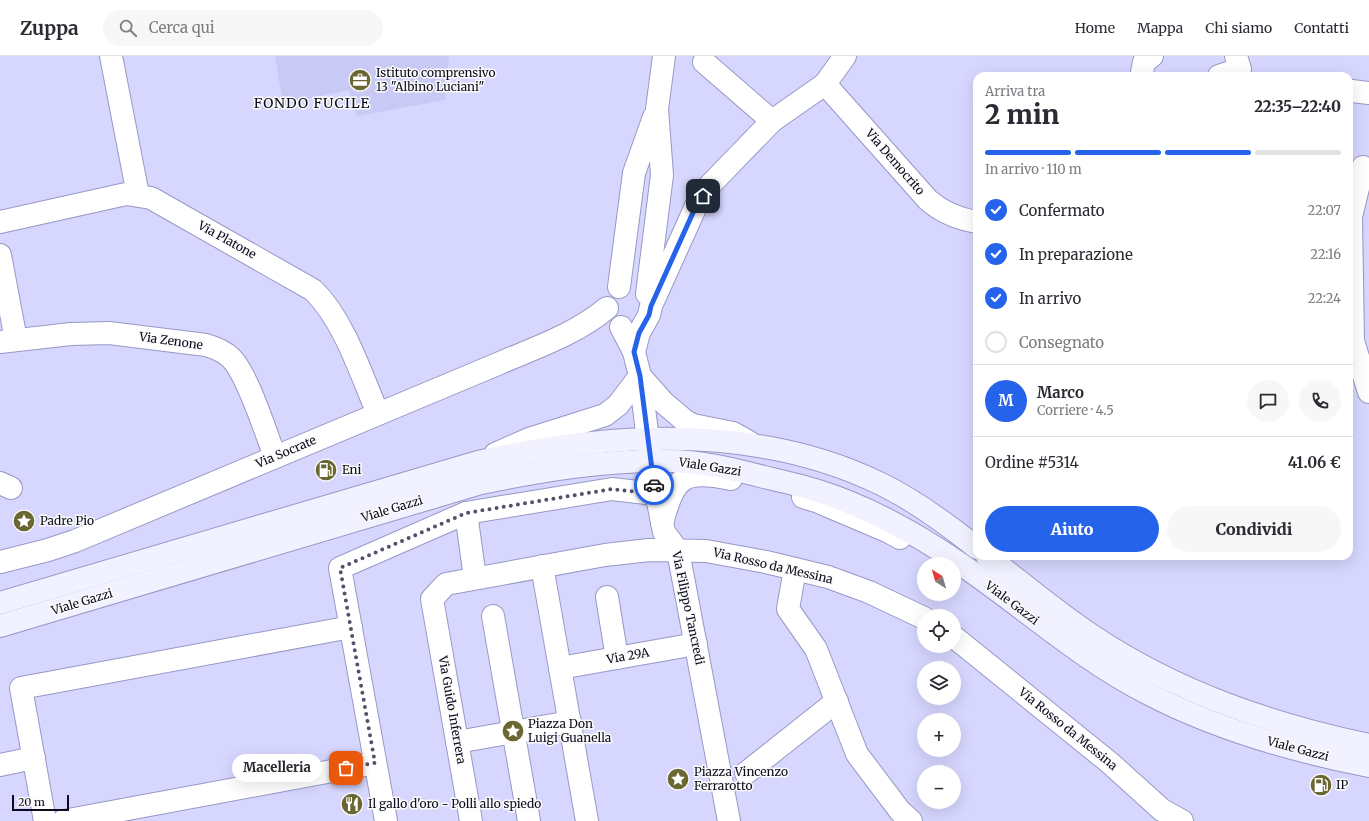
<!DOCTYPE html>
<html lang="it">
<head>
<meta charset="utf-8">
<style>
  :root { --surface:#fff; --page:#f7f7f7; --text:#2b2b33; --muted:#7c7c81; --line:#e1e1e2; --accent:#2563eb }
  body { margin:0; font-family:Merriweather,serif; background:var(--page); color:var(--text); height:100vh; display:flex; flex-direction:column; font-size:15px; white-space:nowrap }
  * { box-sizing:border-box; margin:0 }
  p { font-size:13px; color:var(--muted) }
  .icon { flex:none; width:22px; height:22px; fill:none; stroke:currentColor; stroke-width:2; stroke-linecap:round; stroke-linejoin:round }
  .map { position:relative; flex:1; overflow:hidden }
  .panel { position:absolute; left:973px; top:16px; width:380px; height:488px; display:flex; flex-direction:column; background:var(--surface); border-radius:12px; box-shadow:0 4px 16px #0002 }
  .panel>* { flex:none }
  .needle { width:26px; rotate:323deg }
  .tools { position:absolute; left:917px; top:501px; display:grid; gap:8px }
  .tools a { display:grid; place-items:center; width:44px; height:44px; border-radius:50%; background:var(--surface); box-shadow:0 4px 16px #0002; font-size:20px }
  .scale { position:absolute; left:12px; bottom:10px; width:57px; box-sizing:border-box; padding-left:4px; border:2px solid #0c0b1c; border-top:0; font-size:11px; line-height:14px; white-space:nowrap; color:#0c0b1c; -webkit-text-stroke:3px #fbfbfb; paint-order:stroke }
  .pin { position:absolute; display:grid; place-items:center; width:34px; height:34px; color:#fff; margin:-17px; border-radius:8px; box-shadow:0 2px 6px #0006 }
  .courier { position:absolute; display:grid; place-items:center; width:40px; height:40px; margin:-20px; border:3px solid #2563eb; border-radius:50%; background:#fff; color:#222; box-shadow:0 1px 5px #0007 }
  .bubble { position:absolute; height:28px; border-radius:14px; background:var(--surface); box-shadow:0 4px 16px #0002; font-size:13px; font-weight:800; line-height:28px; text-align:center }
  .summary em { font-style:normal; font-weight:800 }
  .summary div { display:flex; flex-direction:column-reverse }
  .summary { display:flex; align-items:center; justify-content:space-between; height:68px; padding:0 12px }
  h1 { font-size:26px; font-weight:800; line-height:30px }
  .bar { display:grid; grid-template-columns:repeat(4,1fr); gap:6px 4px; align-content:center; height:48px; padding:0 12px }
  .bar i { height:5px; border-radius:3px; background:var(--line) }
  .bar .current { background:var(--accent) }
  .bar p { grid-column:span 4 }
  .line { display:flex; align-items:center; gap:10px; padding:0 12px; border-top:1px solid var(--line) }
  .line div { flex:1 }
  .round { display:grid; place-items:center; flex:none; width:42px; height:42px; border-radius:21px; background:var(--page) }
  ol { padding:0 12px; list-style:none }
  li { display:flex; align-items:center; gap:12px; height:44px }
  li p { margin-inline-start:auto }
  li .icon { padding:4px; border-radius:50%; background:var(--accent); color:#fff; stroke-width:4 }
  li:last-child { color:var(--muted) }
  li i { width:22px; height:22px; border:2px solid var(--line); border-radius:50% }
  .primary-button { display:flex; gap:8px; margin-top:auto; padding:8px 12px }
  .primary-button a { flex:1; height:46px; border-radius:24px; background:var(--accent); color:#fff; font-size:16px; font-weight:800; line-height:46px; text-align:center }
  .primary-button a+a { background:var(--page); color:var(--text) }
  header { display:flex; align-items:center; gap:24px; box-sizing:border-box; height:56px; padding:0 20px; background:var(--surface); border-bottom:1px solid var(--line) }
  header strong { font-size:19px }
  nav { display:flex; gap:22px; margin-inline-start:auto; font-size:14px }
  .search { width:280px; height:36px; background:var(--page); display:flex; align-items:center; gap:10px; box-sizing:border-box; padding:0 14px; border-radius:22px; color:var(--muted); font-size:15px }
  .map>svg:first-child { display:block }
</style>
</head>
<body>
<header>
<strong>Zuppa</strong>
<div class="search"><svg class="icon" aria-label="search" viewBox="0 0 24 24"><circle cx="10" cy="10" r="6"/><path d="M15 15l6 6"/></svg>Cerca qui</div>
<nav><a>Home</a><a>Mappa</a><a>Chi siamo</a><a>Contatti</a></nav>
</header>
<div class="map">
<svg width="1369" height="765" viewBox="0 0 1369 765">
  <rect width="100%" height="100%" fill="#d6d6fe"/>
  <polygon fill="#c9c9f6" points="275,0 449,0 445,44 357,60 349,34 283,48"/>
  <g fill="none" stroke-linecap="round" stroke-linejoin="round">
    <g stroke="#9898c7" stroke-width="24">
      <g id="street">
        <polyline points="111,0 138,139"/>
        <polyline points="704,6 772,65"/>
        <polyline points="1143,20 1142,16 1144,6 1152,0"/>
        <polyline points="1219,20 1240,13 1236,0"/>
        <path d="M825,28L928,144C943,157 958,163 977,166"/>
        <polyline points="1352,35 1369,37"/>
        <polyline points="1363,111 1351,161 1353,285 1369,336"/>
        <path d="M0,166L126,138L151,142L313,234C344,264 361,318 378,358"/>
        <polyline points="0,199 16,284"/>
        <polyline points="619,231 634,117 654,61"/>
        <polyline points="647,238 662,119 657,53 664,0"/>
        <polyline points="621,271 634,296 640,320 652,416 664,476 678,495 729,765"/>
        <path d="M0,286L71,278L109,277L206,289C216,292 224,295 231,302C247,317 266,377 275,401"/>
        <polyline points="634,296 639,277 649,259 651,250 696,150 710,129 772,65 825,28 845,0"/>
        <polyline points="640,320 664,347 684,364 693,369 733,377 749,386"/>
        <polyline points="495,398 529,383 605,359 618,349 640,320"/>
        <polyline points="0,427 11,432"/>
        <polyline points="803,441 816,445 889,476 900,482"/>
        <polyline points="466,457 475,522"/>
        <path d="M662,467C675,420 683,413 731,423"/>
        <path d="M0,506L48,494L75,485L500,307C537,291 576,278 607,252"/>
        <polyline points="542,510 587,765"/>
        <polyline points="795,513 788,553 816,593 857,698 900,755 911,765"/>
        <polyline points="607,541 617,602"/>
        <polyline points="493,560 529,765"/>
        <polyline points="954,581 1110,707 1162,754 1182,765"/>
        <polyline points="560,612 696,588"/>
        <polyline points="457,686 570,666"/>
        <polyline points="0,709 34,702"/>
        <polyline points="746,717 837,645"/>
        <polyline points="45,765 21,632 351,571"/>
        <polyline points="63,765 375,707"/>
        <polyline points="386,765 340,512 466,457 612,433 655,438"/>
        <polyline points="471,765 432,543 446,528 605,499 649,494 706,495 766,506 828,521 869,536 924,562"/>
      </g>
    </g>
    <g stroke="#9898c7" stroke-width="24">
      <g id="secondary">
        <path d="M987,500C1022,527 1055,555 1091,579C1176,636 1270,668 1369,689"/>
        <path d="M0,547L478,406C610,376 756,367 881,428C916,445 947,468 977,492"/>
        <path d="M0,570L481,427C543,414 605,404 668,405C701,405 733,413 764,421C781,425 799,429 815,434C868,450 917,478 962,509C1025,552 1080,603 1149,638C1218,674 1293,695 1369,710"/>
      </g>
    </g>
    <use href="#street" stroke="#fff" stroke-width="22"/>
    <use href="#secondary" stroke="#f1f1ff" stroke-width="22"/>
  </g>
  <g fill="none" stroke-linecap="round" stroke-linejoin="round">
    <polyline stroke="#53526b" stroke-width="4" stroke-dasharray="0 7.2" points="346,712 375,707 340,512 466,457 612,433 655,438 654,429"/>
    <polyline stroke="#2563eb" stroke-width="5" points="654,429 640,320 634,296 639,277 649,259 651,250 696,150 703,140"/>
  </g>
  <defs>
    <g id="office-disc" transform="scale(1.15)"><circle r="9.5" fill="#6a6733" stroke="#fbfbfb"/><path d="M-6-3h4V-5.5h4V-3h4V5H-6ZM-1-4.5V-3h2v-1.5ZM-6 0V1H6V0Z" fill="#fff"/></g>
    <g id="fuel-disc" transform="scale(1.15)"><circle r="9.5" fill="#6a6733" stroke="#fbfbfb"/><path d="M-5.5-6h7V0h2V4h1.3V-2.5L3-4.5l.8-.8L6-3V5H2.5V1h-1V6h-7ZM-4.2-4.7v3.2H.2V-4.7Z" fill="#fff"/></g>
    <g id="sight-disc" transform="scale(1.15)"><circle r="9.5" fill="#6a6733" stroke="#fbfbfb"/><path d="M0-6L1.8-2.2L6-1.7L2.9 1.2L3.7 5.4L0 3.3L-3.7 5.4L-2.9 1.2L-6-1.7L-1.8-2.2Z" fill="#fff"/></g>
    <g id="restaurant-disc" transform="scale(1.15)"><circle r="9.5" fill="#6a6733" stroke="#fbfbfb"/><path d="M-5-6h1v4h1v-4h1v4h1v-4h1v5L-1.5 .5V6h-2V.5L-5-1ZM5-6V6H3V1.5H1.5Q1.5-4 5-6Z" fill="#fff"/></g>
  </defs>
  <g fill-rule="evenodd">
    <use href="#office-disc" x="360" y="24"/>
    <use href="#fuel-disc" x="326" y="414"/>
    <use href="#sight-disc" x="24" y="465"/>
    <use href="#sight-disc" x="513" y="675"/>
    <use href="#sight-disc" x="678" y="723"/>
    <use href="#fuel-disc" x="1321" y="729"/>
    <use href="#restaurant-disc" x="352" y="748"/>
  </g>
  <g text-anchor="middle" stroke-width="3" stroke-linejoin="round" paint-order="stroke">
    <g font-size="12" fill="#0c0b1c" stroke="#fbfbfb" text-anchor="start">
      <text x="376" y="21">Istituto comprensivo<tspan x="376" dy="14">13 "Albino Luciani"</tspan></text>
      <text x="342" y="418">Eni</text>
      <text x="40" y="469">Padre Pio</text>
      <text x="528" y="672">Piazza Don<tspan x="528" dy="14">Luigi Guanella</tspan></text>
      <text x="694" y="720">Piazza Vincenzo<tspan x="694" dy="14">Ferrarotto</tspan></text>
      <text x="1336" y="733">IP</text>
      <text x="368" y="752">Il gallo d'oro - Polli allo spiedo</text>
    </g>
    <g font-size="12" fill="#0c0b1c" stroke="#fbfbfb">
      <text transform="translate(895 106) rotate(49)" y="4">Via Democrito</text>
      <text transform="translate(227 184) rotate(29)" y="4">Via Platone</text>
      <text transform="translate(171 285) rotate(8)" y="4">Via Zenone</text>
      <text transform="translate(286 396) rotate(-23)" y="4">Via Socrate</text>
      <text transform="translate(710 411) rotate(9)" y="4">Viale Gazzi</text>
      <text transform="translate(392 453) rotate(-17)" y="4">Viale Gazzi</text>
      <text transform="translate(773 510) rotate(13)" y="4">Via Rosso da Messina</text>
      <text transform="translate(82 546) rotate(-17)" y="4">Viale Gazzi</text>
      <text transform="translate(1012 547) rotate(37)" y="4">Viale Gazzi</text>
      <text transform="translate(688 552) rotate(78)" y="4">Via Filippo Tancredi</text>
      <text transform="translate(628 600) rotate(-10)" y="4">Via 29A</text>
      <text transform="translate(452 654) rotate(80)" y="4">Via Guido Inferrera</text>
      <text transform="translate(1068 673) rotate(39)" y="4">Via Rosso da Messina</text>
      <text transform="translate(1298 693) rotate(15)" y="4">Viale Gazzi</text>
    </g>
    <g font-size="14" letter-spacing="1" fill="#0c0b1c" stroke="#fbfbfb">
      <text x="312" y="52">FONDO FUCILE</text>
    </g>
  </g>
</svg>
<div class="tools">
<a><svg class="needle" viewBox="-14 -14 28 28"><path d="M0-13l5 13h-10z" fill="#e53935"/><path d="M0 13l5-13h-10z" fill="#7c7c81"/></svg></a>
<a><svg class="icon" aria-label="locate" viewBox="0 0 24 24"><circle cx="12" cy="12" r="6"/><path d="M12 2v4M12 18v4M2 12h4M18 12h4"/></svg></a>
<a><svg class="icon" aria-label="layers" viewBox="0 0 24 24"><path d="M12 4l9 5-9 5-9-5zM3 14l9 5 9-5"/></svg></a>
<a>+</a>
<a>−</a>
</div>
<div class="scale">20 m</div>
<div class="pin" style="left:346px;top:712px;background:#ea580c"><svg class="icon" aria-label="bag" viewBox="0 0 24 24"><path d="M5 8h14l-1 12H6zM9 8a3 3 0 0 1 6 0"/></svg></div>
<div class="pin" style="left:703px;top:140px;background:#1f2937"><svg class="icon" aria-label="home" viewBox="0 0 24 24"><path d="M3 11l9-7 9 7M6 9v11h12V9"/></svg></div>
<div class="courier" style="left:654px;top:429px"><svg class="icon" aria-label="car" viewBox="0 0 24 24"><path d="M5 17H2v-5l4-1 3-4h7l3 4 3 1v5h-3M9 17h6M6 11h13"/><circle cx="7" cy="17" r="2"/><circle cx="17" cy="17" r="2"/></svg></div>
<div class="bubble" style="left:232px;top:698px;width:90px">Macelleria</div>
<section class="panel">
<div class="summary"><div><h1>2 min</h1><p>Arriva tra</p></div><em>22:35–22:40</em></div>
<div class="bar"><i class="current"></i><i class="current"></i><i class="current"></i><i></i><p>In arrivo · 110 m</p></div>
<ol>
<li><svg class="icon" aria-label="check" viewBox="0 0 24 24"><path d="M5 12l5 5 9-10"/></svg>Confermato<p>22:07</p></li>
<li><svg class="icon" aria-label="check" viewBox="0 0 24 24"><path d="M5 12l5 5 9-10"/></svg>In preparazione<p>22:16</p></li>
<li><svg class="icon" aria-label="check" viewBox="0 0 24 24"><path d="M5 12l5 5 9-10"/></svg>In arrivo<p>22:24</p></li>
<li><i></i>Consegnato</li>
</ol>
<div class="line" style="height:72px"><b class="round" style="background:var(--accent);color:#fff">M</b><div><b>Marco</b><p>Corriere · 4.5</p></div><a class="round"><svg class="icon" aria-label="chat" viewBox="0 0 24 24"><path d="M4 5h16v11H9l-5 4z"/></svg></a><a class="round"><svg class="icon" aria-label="phone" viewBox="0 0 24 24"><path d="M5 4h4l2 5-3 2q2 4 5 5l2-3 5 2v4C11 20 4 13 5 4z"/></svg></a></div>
<div class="line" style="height:52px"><div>Ordine #5314</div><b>41.06 €</b></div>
<div class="primary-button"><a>Aiuto</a><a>Condividi</a></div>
</section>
</div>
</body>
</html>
